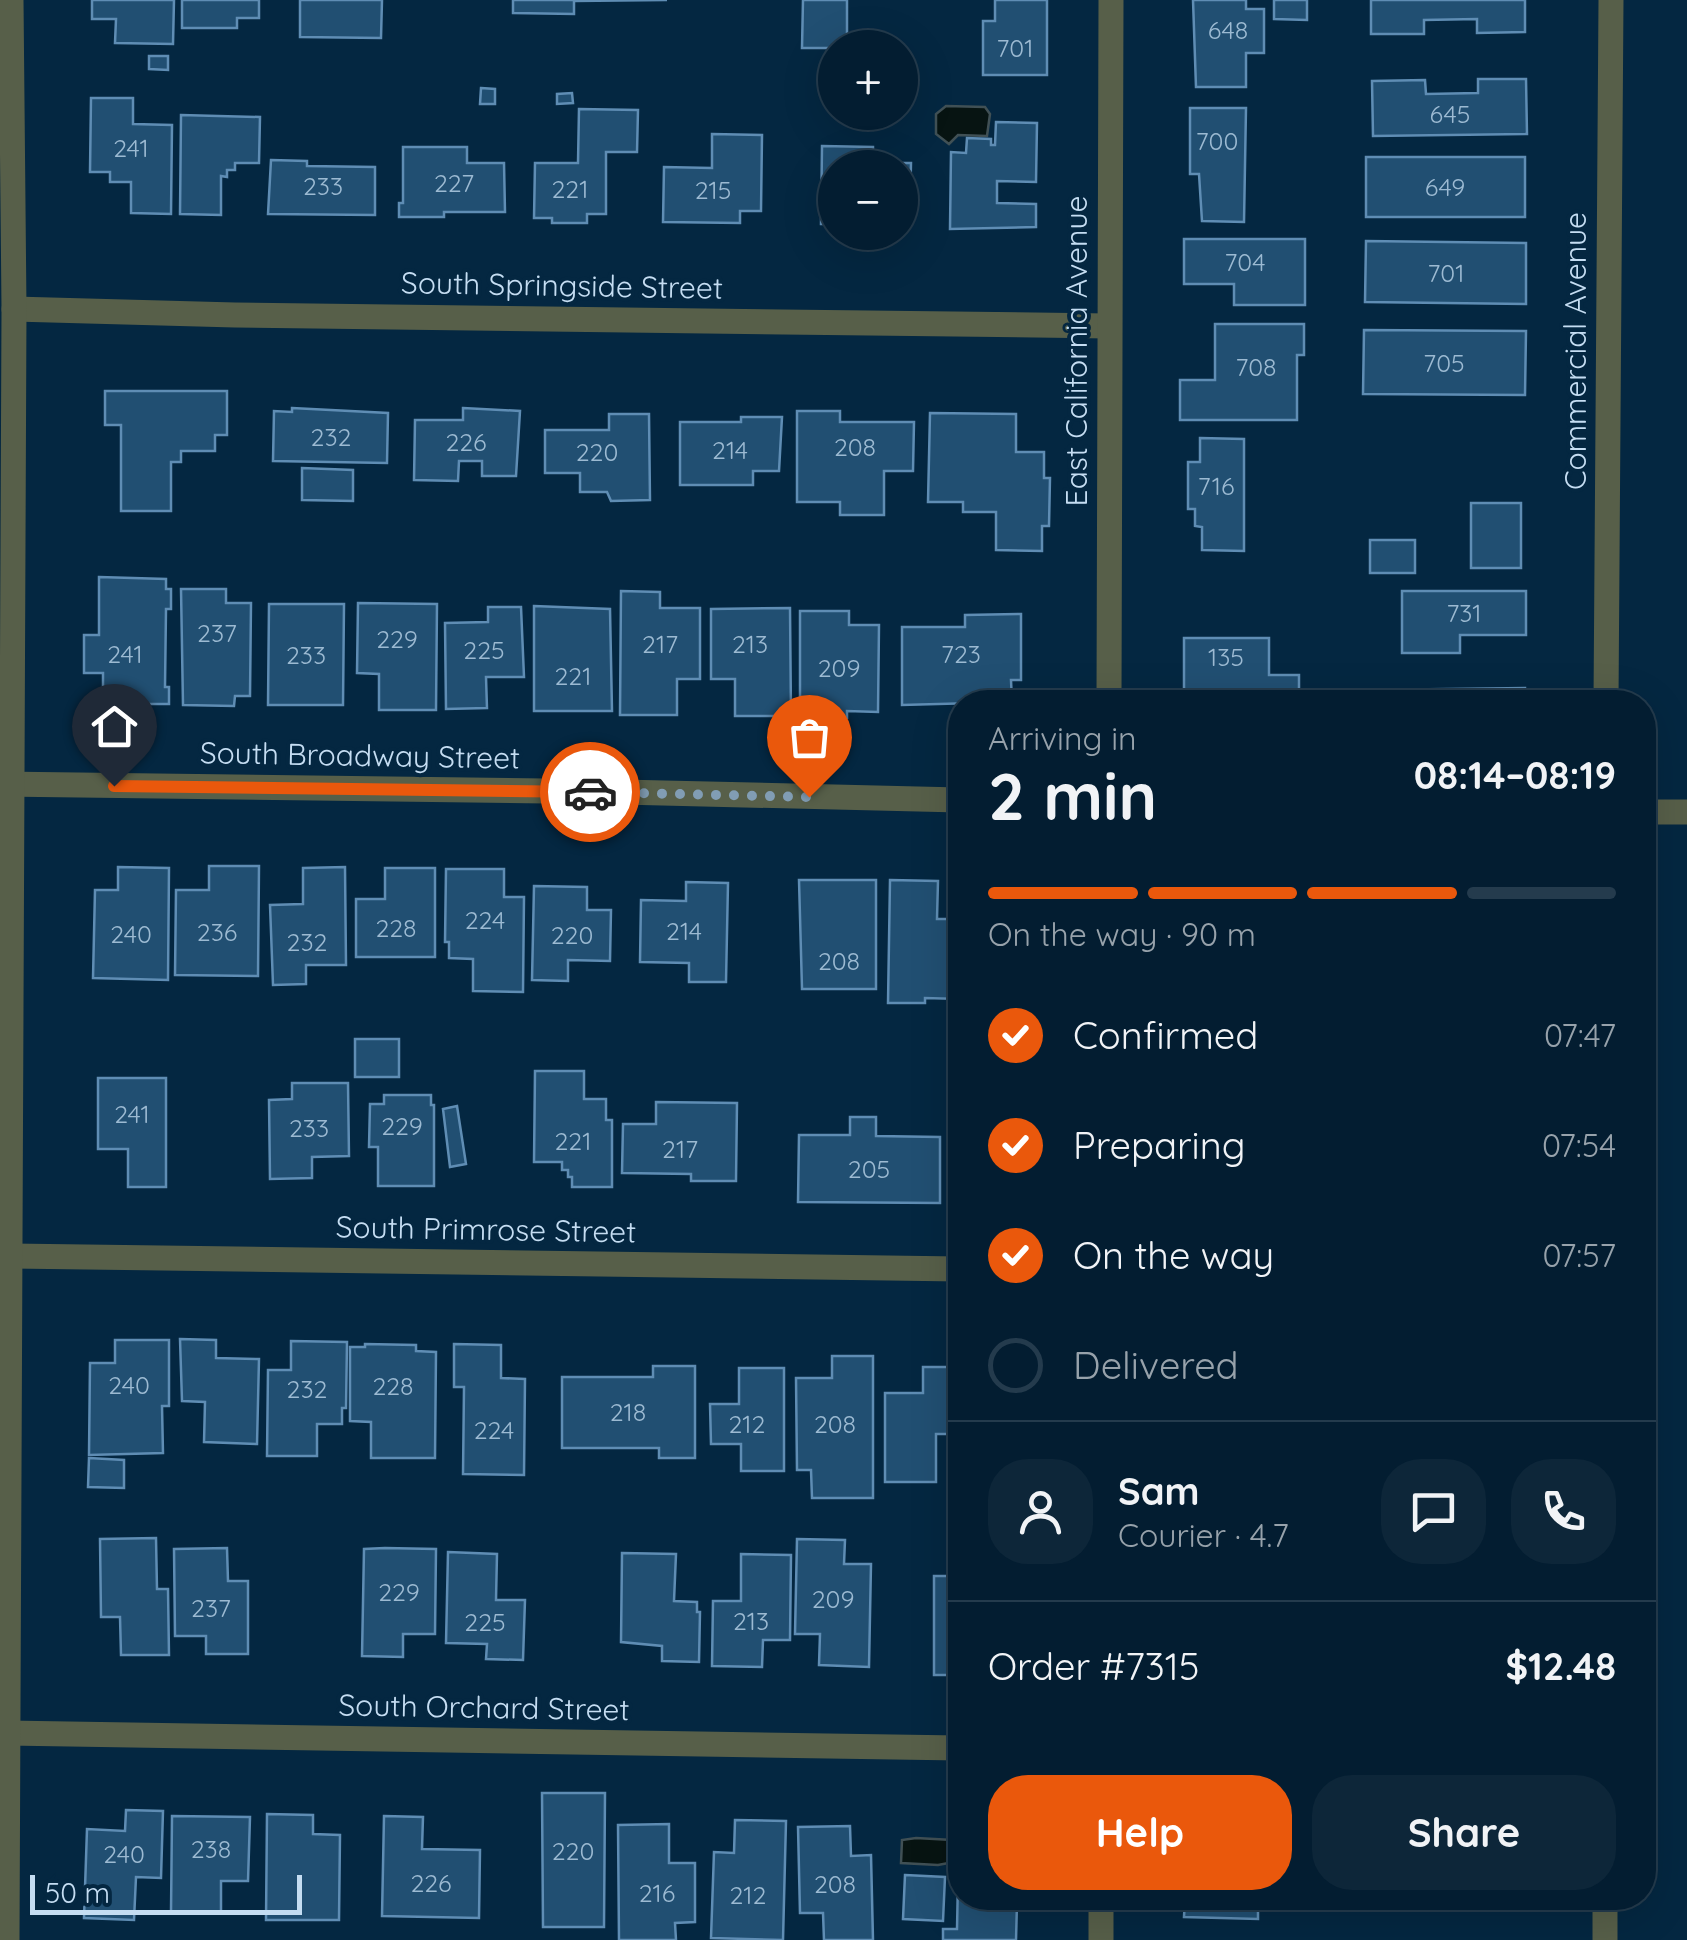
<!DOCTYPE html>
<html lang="en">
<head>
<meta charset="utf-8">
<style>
  :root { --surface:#031d31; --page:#0d2639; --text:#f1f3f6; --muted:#97a2ab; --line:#243b4d; --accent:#ea580c }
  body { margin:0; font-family:Quicksand,sans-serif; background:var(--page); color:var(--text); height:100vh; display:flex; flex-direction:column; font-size:38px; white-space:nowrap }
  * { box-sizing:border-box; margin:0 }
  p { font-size:32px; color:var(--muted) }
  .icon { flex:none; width:55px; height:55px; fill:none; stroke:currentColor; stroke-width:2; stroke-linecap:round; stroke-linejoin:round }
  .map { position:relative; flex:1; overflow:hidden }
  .drawer { position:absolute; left:948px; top:690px; width:708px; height:1220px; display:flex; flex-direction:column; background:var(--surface); border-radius:40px; box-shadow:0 10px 40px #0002,0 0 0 2px var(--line) }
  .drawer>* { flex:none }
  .controls { position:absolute; left:818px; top:30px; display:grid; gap:20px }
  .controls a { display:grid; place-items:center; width:100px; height:100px; border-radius:50%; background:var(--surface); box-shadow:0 10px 40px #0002,0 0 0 2px var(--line); font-size:50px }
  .scale { position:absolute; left:30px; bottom:25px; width:272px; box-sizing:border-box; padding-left:10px; border:5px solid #c5ddf2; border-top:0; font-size:28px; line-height:35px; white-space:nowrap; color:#c5ddf2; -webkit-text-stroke:8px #042741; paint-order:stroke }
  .pin { position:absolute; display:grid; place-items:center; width:85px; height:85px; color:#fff; margin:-102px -42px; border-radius:50% 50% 50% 0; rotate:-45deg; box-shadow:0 0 10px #0007 }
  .pin .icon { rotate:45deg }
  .courier { position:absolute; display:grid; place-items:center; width:100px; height:100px; margin:-50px; border:8px solid #ea580c; border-radius:50%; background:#fff; color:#222; box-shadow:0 2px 12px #0007 }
  .head em { font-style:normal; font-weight:700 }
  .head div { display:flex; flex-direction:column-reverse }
  .head { display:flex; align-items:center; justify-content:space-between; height:170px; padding:0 40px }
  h1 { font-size:65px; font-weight:700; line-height:75px }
  .bar { display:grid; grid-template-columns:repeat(4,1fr); gap:15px 10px; align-content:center; height:120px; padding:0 40px }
  .bar i { height:12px; border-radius:8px; background:var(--line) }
  .bar .active { background:var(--accent) }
  .bar p { grid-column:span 4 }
  .line { display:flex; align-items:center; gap:25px; padding:0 40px; border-top:2px solid var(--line) }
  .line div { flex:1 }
  .round { display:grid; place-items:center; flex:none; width:105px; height:105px; border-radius:40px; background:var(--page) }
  ol { padding:0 40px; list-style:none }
  li { display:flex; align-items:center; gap:30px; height:110px }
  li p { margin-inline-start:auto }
  li .icon { padding:10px; border-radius:50%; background:var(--accent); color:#fff; stroke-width:4 }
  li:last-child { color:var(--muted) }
  li i { width:55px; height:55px; border:5px solid var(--line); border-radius:50% }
  .primary-button { display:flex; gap:20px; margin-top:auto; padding:20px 40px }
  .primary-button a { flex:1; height:115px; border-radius:40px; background:var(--accent); color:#fff; font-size:40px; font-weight:700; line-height:115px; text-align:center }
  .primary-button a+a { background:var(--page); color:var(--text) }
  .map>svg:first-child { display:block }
</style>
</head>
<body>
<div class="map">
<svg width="1687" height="1940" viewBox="0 0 1687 1940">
  <rect width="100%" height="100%" fill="#042741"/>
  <g fill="#071412" stroke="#405055" stroke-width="2.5">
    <polygon points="946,106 985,107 990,114 987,136 958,135 949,144 936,134 936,114"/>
    <polygon points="916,1838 952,1840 954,1862 938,1865 901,1863 902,1840"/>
  </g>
  <g fill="#214f72" stroke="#5f8db4" stroke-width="2.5">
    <polygon points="92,0 174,0 173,44 115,43 116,19 92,19"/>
    <polygon points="182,0 259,0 259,18 237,18 237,28 182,28"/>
    <polygon points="300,0 382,0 381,38 300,37"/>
    <polygon points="513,0 667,0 574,1 574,14 513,13"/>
    <polygon points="803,0 847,0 847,48 802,48"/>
    <polygon points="995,0 1047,0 1047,75 983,75 983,21 995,21"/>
    <polygon points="1193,0 1246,0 1246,9 1264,9 1264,53 1246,53 1246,87 1196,87"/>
    <polygon points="1274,0 1307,0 1307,20 1274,19"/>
    <polygon points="1371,0 1525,0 1525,32 1477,33 1477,19 1424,20 1424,34 1371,34"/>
    <polygon points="149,56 168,56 168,70 149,69"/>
    <polygon points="1478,79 1526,79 1527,134 1373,136 1372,81 1425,80 1426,94 1478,93"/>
    <polygon points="481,88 495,89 495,104 480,104"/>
    <polygon points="572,93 573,103 557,104 557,94"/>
    <polygon points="91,98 133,98 133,124 172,125 171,214 131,213 131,182 110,182 110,172 90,172"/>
    <polygon points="1190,108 1246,108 1244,222 1202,221 1199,174 1190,174"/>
    <polygon points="579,109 638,110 637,152 606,152 606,214 587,214 587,223 552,223 552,218 534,218 535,163 578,163"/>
    <polygon points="181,115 260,117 259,163 235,163 235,170 227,170 227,177 221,176 221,215 180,214"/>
    <polygon points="996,122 1037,123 1036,182 997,181 997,203 1036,204 1036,227 950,229 951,152 966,153 967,138 991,139 991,145 995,145"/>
    <polygon points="712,134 762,135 761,211 740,211 740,223 663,222 664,167 712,168"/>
    <polygon points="822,146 873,147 873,163 911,163 910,208 900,208 900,168 835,168 835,224 821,224"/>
    <polygon points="403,147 467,147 467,163 504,163 505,212 444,212 444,217 399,217 399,203 403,203"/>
    <rect x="1366" y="157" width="159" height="60"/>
    <polygon points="271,160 307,161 307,166 375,167 375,215 268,214"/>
    <polygon points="1184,239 1305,239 1305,305 1234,305 1234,284 1184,284"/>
    <polygon points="1366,241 1526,243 1526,304 1365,302"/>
    <polygon points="1215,324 1304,324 1304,355 1297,355 1297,420 1180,420 1180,380 1215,380"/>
    <polygon points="1364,330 1526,331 1525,395 1363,394"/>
    <polygon points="105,391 227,391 227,435 215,435 215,451 181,451 181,462 171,462 171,511 121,511 121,425 105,425"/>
    <polygon points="292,408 388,413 387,463 273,461 274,411 292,412"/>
    <polygon points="463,408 520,411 516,476 482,476 482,461 459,461 458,481 414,480 415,420 463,420"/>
    <polygon points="797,411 840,411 840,422 914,422 913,471 884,471 884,515 840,515 840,502 797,502"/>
    <polygon points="930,413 1016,414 1016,452 1044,452 1044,478 1050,478 1049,526 1042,526 1042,551 996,550 996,512 963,512 963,502 928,502"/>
    <polygon points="609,414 649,414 650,500 611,501 607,492 580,492 580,473 545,473 545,430 609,430"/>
    <polygon points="741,417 782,417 779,471 753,471 753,485 680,485 680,422 741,422"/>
    <polygon points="1200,438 1244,439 1244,551 1202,550 1202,527 1195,526 1195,509 1188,509 1188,462 1200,462"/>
    <polygon points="302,468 353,470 353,501 302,500"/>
    <rect x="1471" y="503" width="50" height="65"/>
    <rect x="1370" y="540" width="45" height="33"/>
    <polygon points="99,577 166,579 166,589 171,589 171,609 166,609 165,687 169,687 169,704 103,704 103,673 84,673 84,635 99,635"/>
    <polygon points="181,589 226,589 226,603 251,603 250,696 235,696 234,706 183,705"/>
    <polygon points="621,591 660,592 660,608 700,608 700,679 677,679 677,715 620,715"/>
    <polygon points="1402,591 1526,591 1526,635 1460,635 1460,653 1402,653"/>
    <polygon points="358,603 437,604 436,710 379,710 379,674 357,673"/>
    <polygon points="269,604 344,604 343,705 268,705"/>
    <polygon points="534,606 610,609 612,711 534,711"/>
    <polygon points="488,607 521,607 524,677 486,677 487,708 446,709 445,623 488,622"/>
    <polygon points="790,608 791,716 735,716 735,679 711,679 711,609"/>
    <polygon points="800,611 849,611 849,625 879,625 878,712 847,711 847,718 800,717"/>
    <polygon points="1021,614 1021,680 1011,680 1012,702 902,705 902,627 965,627 965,615"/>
    <polygon points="1184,638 1269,638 1269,675 1299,675 1299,702 1184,702"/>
    <polygon points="1525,688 1525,702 1371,702 1371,690"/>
    <polygon points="209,866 259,866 258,976 175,975 176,890 209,890"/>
    <polygon points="118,867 169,868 168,980 93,978 95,890 118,890"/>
    <polygon points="345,867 346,965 306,965 306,984 273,985 270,905 303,904 303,868"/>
    <polygon points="385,868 435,868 435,957 356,957 356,899 385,899"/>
    <polygon points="446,869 504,869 504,897 524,897 523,992 473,991 473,959 449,958 449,942 445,942"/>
    <polygon points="799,880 876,880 876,989 802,989"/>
    <polygon points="890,880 938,881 937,919 960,919 960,999 925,998 925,1003 888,1003"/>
    <polygon points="686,882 728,883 726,982 689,982 689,963 640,962 641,900 686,901"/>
    <polygon points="534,886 587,887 587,910 611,910 610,961 568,960 568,981 532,980"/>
    <rect x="355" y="1039" width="44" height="38"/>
    <polygon points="535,1071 584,1071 584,1099 606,1099 606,1120 612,1120 612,1187 572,1187 572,1177 568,1177 568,1170 562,1170 562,1162 534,1162"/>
    <polygon points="98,1078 166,1078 166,1187 128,1187 128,1149 98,1149"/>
    <polygon points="292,1083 348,1083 349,1156 312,1157 312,1178 270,1179 269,1100 292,1099"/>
    <polygon points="384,1095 431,1095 431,1105 434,1105 434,1186 378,1186 378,1147 369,1147 370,1104 384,1104"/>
    <polygon points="656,1102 737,1103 736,1181 691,1181 691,1174 622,1173 623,1124 656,1124"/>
    <polygon points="457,1106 466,1164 450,1167 443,1109"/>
    <polygon points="850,1117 876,1117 876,1136 940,1137 940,1203 798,1202 799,1135 850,1135"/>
    <polygon points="180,1339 216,1340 216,1358 259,1359 257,1444 204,1442 205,1402 182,1401"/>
    <polygon points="115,1340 169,1340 169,1406 162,1406 163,1453 89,1455 90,1363 115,1363"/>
    <polygon points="291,1341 347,1342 346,1408 342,1408 342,1424 317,1424 317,1456 267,1456 268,1370 291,1370"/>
    <polygon points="365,1344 416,1345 416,1351 436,1352 435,1458 371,1458 371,1422 350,1421 350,1347 365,1347"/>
    <polygon points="454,1344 501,1345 501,1378 525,1379 524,1475 463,1474 464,1387 454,1387"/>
    <polygon points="832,1356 873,1356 873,1498 812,1498 811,1470 797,1470 796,1378 832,1378"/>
    <polygon points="653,1366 695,1366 695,1458 659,1458 659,1448 562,1448 562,1377 653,1377"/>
    <polygon points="923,1367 960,1367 960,1434 936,1434 936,1482 885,1482 885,1393 923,1393"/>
    <polygon points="739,1368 784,1368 784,1471 741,1471 741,1444 711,1444 710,1404 739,1404"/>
    <polygon points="89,1458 124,1460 124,1488 88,1487"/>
    <polygon points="156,1538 157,1589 168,1589 169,1655 121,1655 120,1617 101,1617 100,1539"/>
    <polygon points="797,1539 845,1540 844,1564 871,1564 869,1667 819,1665 820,1634 795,1634"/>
    <polygon points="957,1543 960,1543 960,1675 934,1675 934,1576 957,1576"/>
    <polygon points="227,1548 228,1581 248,1581 248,1654 206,1654 206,1636 175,1636 174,1549"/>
    <polygon points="385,1548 436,1549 435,1634 403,1634 403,1657 362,1656 364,1549"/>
    <polygon points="448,1552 497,1554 496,1600 525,1600 523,1660 486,1659 487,1644 446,1643"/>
    <polygon points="622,1553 676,1554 674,1601 697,1602 697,1612 700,1612 699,1662 662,1661 662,1646 621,1642"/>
    <polygon points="741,1554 791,1555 790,1640 763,1640 762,1667 712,1666 713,1601 741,1601"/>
    <polygon points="542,1793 605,1793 604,1927 543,1927"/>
    <polygon points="126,1810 163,1811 161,1878 136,1877 134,1920 84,1918 87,1829 125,1831"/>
    <polygon points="267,1814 313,1815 313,1834 340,1835 339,1920 266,1920"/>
    <polygon points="172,1816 250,1817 248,1881 221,1881 221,1913 171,1913"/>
    <polygon points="384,1816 423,1817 422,1849 480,1850 479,1918 382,1916"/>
    <polygon points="735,1820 786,1821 783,1940 711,1938 714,1852 734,1853"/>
    <polygon points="669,1824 669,1863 695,1863 695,1922 675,1923 676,1940 619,1940 618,1825"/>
    <polygon points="850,1826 851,1856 871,1855 873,1940 824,1940 823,1913 800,1913 798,1827"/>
    <polygon points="959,1829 960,1898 1013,1898 1013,1903 1017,1903 1016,1940 943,1940 943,1929 957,1929"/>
    <polygon points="905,1875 945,1877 943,1921 903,1919"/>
    <polygon points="1185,1898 1258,1898 1258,1919 1184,1917"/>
    <polygon points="1366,1898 1422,1898 1422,1903 1366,1902"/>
    <polygon points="1477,1898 1525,1898 1525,1903 1477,1902"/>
  </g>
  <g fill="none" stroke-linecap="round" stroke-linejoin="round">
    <g stroke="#575f49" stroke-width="25">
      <polyline points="14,309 235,315 1109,326"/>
      <polyline points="1109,702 1111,0"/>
      <polyline points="1606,702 1611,0"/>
      <polyline points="0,784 621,792 960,800"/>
      <polyline points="1642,812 1687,812"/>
      <polyline points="11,1256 960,1269"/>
      <polyline points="7,1733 960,1748"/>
      <polyline points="1605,1898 1605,1940"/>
      <polyline points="7,1940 14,309 11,0"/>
      <polyline points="1101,1940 1101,1898"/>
    </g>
  </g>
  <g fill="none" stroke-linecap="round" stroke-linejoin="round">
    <polyline stroke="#819db4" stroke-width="10" stroke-dasharray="0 18" points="590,792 809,797"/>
    <polyline stroke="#ea580c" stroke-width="12" points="114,786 590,792"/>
  </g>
  <g text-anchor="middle" stroke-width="8" stroke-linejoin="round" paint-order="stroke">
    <g font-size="25" fill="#9cbad2">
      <text x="1228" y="39">648</text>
      <text x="1015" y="57">701</text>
      <text x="1450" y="123">645</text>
      <text x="1217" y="150">700</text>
      <text x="131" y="157">241</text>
      <text x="454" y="192">227</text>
      <text x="323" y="195">233</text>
      <text x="1445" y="196">649</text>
      <text x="570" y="198">221</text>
      <text x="713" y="199">215</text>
      <text x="1245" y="271">704</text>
      <text x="1446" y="282">701</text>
      <text x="1444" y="372">705</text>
      <text x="1256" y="376">708</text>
      <text x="331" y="446">232</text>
      <text x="466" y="451">226</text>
      <text x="855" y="456">208</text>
      <text x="730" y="459">214</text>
      <text x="597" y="461">220</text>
      <text x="1216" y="495">716</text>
      <text x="1464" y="622">731</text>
      <text x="217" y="642">237</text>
      <text x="397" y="648">229</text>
      <text x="660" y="653">217</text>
      <text x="750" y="653">213</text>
      <text x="484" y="659">225</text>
      <text x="125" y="663">241</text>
      <text x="961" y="663">723</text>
      <text x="306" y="664">233</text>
      <text x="1226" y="666">135</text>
      <text x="839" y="677">209</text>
      <text x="573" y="685">221</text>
      <text x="485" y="929">224</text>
      <text x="396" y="937">228</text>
      <text x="684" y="940">214</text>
      <text x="217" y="941">236</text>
      <text x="131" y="943">240</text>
      <text x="572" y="944">220</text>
      <text x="307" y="951">232</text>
      <text x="839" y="970">208</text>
      <text x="132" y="1123">241</text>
      <text x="402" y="1135">229</text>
      <text x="309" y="1137">233</text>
      <text x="573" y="1150">221</text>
      <text x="680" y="1158">217</text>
      <text x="869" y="1178">205</text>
      <text x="129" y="1394">240</text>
      <text x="393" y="1395">228</text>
      <text x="307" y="1398">232</text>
      <text x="628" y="1421">218</text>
      <text x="747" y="1433">212</text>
      <text x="835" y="1433">208</text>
      <text x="494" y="1439">224</text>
      <text x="399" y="1601">229</text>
      <text x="833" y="1608">209</text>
      <text x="211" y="1617">237</text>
      <text x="751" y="1630">213</text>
      <text x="485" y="1631">225</text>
      <text x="211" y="1858">238</text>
      <text x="573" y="1860">220</text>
      <text x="124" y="1863">240</text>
      <text x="431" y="1892">226</text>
      <text x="835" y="1893">208</text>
      <text x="657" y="1902">216</text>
      <text x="748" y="1904">212</text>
    </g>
    <g font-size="30" fill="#c5ddf2" stroke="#042741">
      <text transform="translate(562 286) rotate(1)" y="10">South Springside Street</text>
      <text transform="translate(1077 351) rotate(-90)" y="10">East California Avenue</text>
      <text transform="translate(1576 351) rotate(-90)" y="10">Commercial Avenue</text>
      <text transform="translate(360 756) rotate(1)" y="10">South Broadway Street</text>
      <text transform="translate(486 1230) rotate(1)" y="10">South Primrose Street</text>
      <text transform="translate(484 1708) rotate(1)" y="10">South Orchard Street</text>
    </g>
  </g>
</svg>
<div class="controls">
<a>+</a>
<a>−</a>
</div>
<div class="scale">50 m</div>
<div class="pin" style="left:809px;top:797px;background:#ea580c"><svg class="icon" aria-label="bag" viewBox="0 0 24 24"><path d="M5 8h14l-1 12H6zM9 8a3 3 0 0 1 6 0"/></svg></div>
<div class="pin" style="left:114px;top:786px;background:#1f2937"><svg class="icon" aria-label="home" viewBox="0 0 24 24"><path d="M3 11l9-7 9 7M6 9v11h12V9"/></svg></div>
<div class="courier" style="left:590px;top:792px"><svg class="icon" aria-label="car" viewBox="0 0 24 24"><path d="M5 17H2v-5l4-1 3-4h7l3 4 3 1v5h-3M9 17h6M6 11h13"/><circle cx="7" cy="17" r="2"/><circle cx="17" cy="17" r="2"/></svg></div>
<section class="drawer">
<div class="head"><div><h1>2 min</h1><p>Arriving in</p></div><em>08:14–08:19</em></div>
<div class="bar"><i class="active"></i><i class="active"></i><i class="active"></i><i></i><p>On the way · 90 m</p></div>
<ol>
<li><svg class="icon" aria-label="check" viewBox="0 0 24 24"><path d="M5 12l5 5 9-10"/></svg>Confirmed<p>07:47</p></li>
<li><svg class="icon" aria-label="check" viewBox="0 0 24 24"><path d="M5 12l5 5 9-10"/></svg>Preparing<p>07:54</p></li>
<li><svg class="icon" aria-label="check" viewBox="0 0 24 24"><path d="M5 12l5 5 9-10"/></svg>On the way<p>07:57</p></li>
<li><i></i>Delivered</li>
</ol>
<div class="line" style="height:180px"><a class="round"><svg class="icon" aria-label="person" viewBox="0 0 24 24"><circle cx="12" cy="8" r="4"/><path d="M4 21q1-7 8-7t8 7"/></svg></a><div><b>Sam</b><p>Courier · 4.7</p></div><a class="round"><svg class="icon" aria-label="chat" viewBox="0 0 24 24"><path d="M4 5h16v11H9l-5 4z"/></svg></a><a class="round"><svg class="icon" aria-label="phone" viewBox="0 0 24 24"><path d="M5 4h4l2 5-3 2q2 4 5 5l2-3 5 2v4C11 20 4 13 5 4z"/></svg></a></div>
<div class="line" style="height:130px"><div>Order #7315</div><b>$12.48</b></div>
<div class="primary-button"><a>Help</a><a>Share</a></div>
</section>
</div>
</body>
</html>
